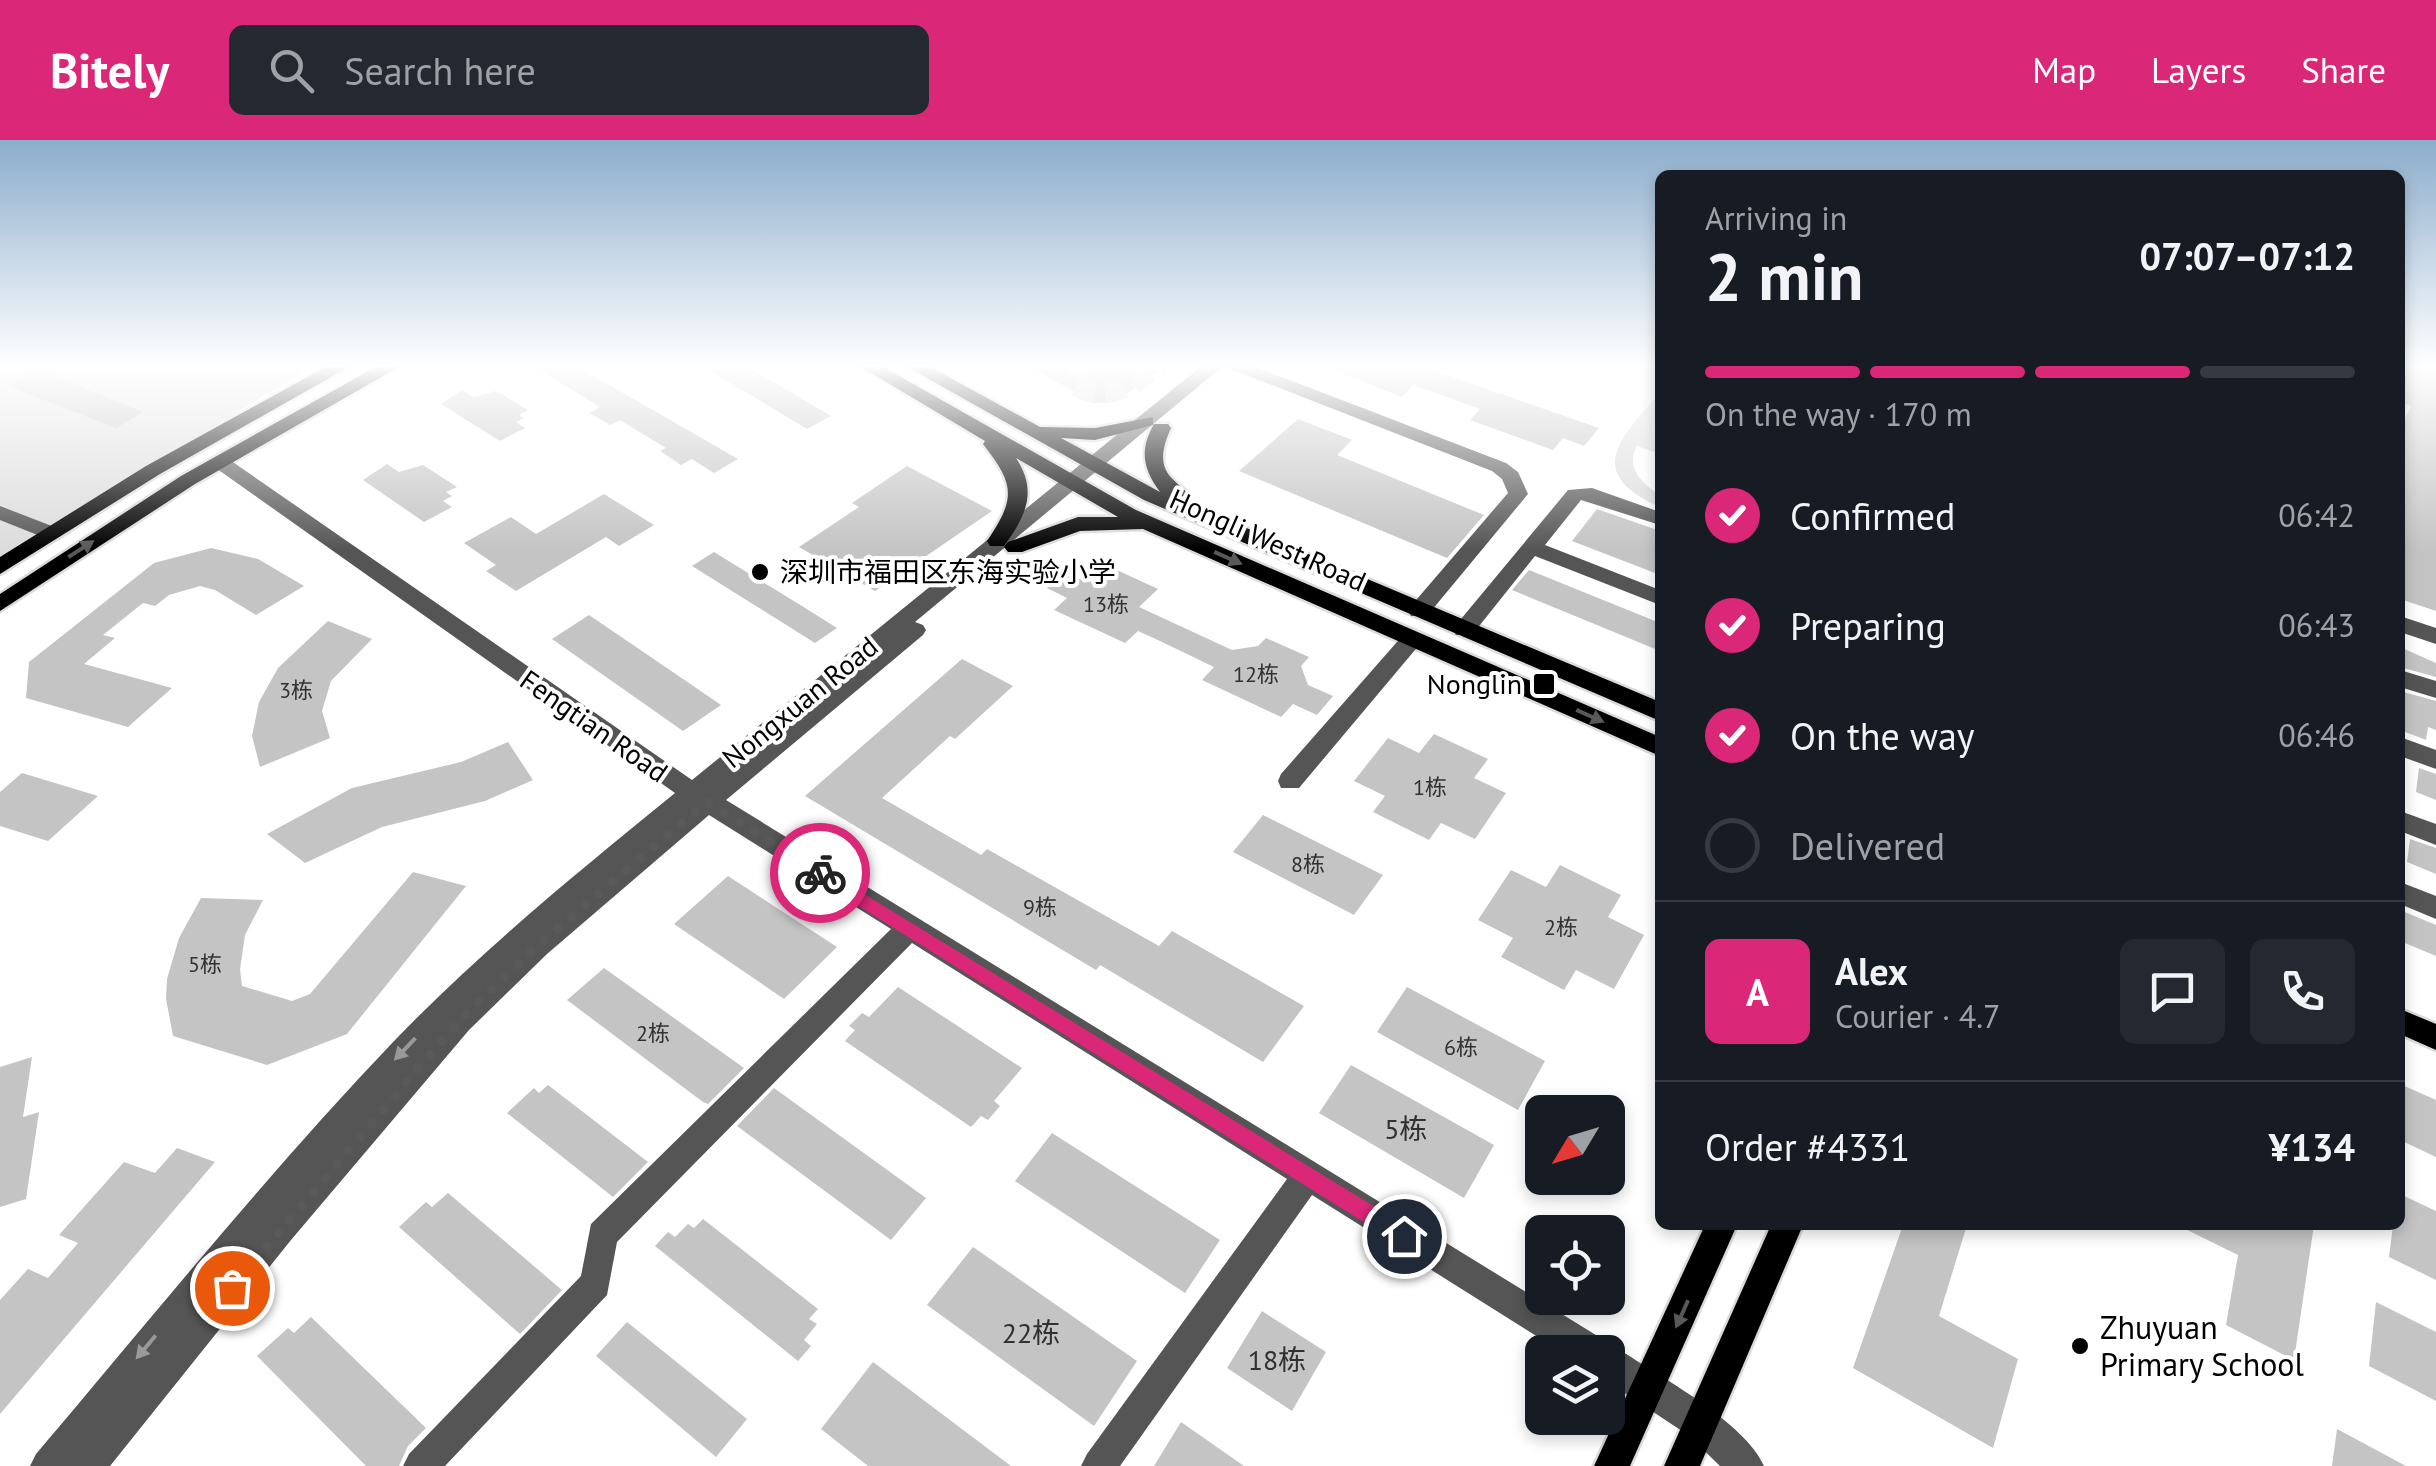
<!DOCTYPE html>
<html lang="en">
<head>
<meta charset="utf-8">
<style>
  :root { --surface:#171b24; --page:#242831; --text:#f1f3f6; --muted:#9ea1a6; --line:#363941; --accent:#db2777 }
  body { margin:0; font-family:"PT Sans","Noto Sans SC",sans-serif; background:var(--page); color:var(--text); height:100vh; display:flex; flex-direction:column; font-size:38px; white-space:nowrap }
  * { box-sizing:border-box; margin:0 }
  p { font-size:32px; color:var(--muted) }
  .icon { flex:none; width:55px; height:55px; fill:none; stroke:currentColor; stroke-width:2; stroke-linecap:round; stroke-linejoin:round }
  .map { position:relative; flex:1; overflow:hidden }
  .details { position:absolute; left:1655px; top:30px; width:750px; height:1060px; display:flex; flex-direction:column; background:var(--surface); border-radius:15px; box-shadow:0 5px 15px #0003 }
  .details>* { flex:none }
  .needle { width:65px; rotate:232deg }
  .fabs { position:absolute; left:1525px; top:955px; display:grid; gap:20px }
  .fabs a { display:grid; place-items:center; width:100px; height:100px; border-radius:15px; background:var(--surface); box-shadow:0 5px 15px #0003; font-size:50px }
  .pin { position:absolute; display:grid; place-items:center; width:85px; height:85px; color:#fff; margin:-42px; border:5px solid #fff; border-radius:50%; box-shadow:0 2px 10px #0007 }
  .courier { position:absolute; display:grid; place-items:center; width:100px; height:100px; margin:-50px; border:8px solid #db2777; border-radius:50%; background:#fff; color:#222; box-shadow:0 2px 12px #0007 }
  .head em { font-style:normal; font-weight:600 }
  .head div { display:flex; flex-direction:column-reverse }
  .head { display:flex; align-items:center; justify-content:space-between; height:170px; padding:0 50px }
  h1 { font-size:65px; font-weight:600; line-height:75px }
  .bar { display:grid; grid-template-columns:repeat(4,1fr); gap:15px 10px; align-content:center; height:120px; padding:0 50px }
  .bar i { height:12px; border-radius:8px; background:var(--line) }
  .bar .active { background:var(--accent) }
  .bar p { grid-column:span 4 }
  .line { display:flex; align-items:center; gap:25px; padding:0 50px; border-top:2px solid var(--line) }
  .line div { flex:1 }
  .round { display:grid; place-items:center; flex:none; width:105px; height:105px; border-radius:15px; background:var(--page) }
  ol { padding:0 50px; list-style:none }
  li { display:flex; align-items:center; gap:30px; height:110px }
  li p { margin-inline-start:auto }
  li .icon { padding:10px; border-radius:50%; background:var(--accent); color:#fff; stroke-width:4 }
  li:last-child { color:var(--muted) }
  li i { width:55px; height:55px; border:5px solid var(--line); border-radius:50% }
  header { display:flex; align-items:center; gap:60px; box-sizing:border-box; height:140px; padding:0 50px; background:var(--accent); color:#fff }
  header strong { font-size:48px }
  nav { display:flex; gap:55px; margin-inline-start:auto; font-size:35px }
  .search { width:700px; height:90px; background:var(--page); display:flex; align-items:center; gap:25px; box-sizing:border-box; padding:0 35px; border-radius:15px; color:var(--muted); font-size:38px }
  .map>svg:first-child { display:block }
</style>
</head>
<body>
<header>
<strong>Bitely</strong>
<div class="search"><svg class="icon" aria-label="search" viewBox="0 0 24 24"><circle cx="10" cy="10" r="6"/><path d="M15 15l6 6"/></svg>Search here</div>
<nav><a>Map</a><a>Layers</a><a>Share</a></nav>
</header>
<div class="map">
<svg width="2436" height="1326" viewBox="0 0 2436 1326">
  <rect width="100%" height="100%" fill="#fff"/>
  <g fill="#dcdcdc">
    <polygon points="0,224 317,224 0,415"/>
    <path d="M1660,252V314L1637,306C1625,327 1642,344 1660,355V367C1581,332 1623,297 1660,252Z"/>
  </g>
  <g fill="#c4c4c4">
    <polygon points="529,224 573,224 738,319 714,333 692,319 681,325 660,311 666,308 620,280 610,285 590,273 600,267"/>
    <polygon points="699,224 743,224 831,276 807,289"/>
    <polygon points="1024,224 1170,224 1115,262 1095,263"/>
    <polygon points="1319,224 1415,224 1599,288 1584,306 1563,298 1553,310 1470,280 1480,269 1413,245 1402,257"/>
    <polygon points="2400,224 2436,224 2436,471 2400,459 2400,289 2411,266 2400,262"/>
    <polygon points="38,230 46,233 143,272 116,288 8,246"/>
    <polygon points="462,250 473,257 496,251 528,270 519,275 524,278 516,282 525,288 500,301 441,264"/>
    <polygon points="1298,279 1352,300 1337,315 1484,375 1447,418 1239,331"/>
    <polygon points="387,324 399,332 423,325 457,347 446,352 452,356 443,361 452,367 424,382 363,340"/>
    <polygon points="907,326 992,371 875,451 799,407 859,367 852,363"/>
    <polygon points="604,354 654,385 619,406 606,397 516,451 486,431 496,425 464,403 511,377 536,394"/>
    <polygon points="1597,369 1660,391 1660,435 1572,401"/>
    <polygon points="211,408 258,419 304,446 256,475 215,450 200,446 169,455 155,466 143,463 103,495 115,498 84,524 172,548 128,587 26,558 29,522 154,423"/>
    <polygon points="714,412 802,466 837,488 815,503 692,426"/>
    <polygon points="1529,430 1660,483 1660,511 1512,450"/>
    <polygon points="1119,431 1158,449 1139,467 1232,510 1258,506 1266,498 1309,517 1301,526 1308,545 1333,556 1317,575 1293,564 1281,577 1202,540 1214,527 1160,501 1138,491 1125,503 1054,470 1067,458 1047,448 1064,432 1086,442 1111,439"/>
    <polygon points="589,475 686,541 721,565 683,591 552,499"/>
    <polygon points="328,481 372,499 331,541 322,571 330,598 260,627 252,596 259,562 278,528"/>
    <polygon points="2400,507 2436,523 2436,537 2400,527"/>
    <polygon points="962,519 1013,546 955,599 950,596 882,658 981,715 987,709 1159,806 1172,791 1304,866 1263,922 1100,825 1096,830 805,656"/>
    <polygon points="2400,551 2436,561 2436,590 2428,587 2426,600 2400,590"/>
    <polygon points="1434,594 1488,619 1474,638 1506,653 1475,699 1441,683 1429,700 1373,672 1385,656 1354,641 1388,598 1419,613"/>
    <polygon points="508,602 533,640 485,661 382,687 305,723 267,694 352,648 461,622"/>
    <polygon points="2419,628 2436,634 2436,660 2416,652"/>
    <polygon points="22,633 98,656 48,701 0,686 0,652"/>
    <polygon points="1263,675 1383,735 1354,775 1233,712"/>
    <polygon points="2410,699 2436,708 2436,734 2407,722"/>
    <polygon points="1560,725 1621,755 1608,777 1644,795 1614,849 1576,830 1564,850 1501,817 1513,798 1478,780 1511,730 1546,747"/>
    <polygon points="413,732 466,746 347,894 267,925 173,896 166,859 167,839 179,798 201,758 263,760 245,795 240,829 242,846 292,861 310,854"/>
    <polygon points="728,736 837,807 784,859 674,784"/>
    <polygon points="2400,770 2436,785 2436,816 2400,801"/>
    <polygon points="604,828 744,928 708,964 703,962 567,860"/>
    <polygon points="898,847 1022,928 994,961 1000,966 988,980 981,976 971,987 845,901 855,890 849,886 862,873 869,877"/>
    <polygon points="1407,847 1545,921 1518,970 1377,892"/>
    <polygon points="32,917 23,977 39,972 26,1059 0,1067 0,927"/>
    <polygon points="1351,925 1494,1005 1464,1058 1319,973"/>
    <polygon points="2400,944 2436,960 2436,1017 2400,1000"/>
    <polygon points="548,945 648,1022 613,1057 507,973 534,948 539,953"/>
    <polygon points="774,948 926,1058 891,1100 737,986"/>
    <polygon points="1052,993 1220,1100 1185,1153 1015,1041"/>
    <polygon points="177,1008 215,1022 0,1274 0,1160 28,1129 48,1138 78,1103 59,1095 124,1022 155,1033"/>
    <polygon points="448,1053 562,1150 520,1194 399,1087 426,1062 432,1067"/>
    <polygon points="2400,1054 2436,1071 2436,1140 2389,1117 2393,1085 2400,1085"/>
    <polygon points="703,1079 818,1169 809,1179 817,1184 804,1200 811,1206 798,1221 655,1106 668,1092 675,1097 688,1084 694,1088"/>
    <polygon points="1903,1085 1967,1085 1939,1176 2018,1219 1993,1308 1853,1228"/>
    <polygon points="2177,1085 2314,1085 2294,1220 2226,1185 2238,1115"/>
    <polygon points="973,1107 1137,1221 1094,1286 927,1165"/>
    <polygon points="2376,1162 2436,1192 2436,1261 2369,1226"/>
    <polygon points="1262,1171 1326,1212 1292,1271 1227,1228"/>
    <polygon points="311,1177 426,1288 408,1306 399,1326 366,1326 257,1216 288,1188 294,1193"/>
    <polygon points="627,1182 747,1279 716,1317 596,1216"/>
    <polygon points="873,1222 1011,1326 868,1326 821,1289"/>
    <polygon points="1181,1282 1244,1326 1154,1326"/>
    <polygon points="2337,1289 2406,1326 2332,1326"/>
  </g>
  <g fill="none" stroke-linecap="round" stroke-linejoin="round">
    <path stroke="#d9d9d9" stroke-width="20" stroke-dasharray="20 10" stroke-linecap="butt" d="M1092,224L1078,235L1076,247C1110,264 1134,244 1162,224"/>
    <g stroke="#dbdbdb" stroke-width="5">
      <g id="major">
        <polygon points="331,224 354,224 160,334 0,434 0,417 146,326"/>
        <polygon points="381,224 404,224 195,344 0,471 0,454 181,336"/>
        <path d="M856,224H878L1136,370L1660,597V616L1143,389L1080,391L1022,412H1008L1004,407L1008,402L1078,377H1118L1016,318C1038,351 1026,376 1004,406H990L987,401C1016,358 1015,345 983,304L985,301Z"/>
        <path d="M902,224H925L1040,287L1095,288L1153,277V285L1095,300L1061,298L1160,352C1143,329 1139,310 1154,284H1168L1171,288C1146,343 1188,338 1194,366L1660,562V581L1144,360Z"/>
        <polygon points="2400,869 2436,884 2436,910 2400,894"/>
        <polygon points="1705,1085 1737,1085 1630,1326 1594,1326"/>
        <polygon points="1771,1085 1803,1085 1700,1326 1664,1326"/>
      </g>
    </g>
    <g fill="#555" fill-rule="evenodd">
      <path d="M1204,224H1248L1506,323L1518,332L1528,354L1427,476H1411L1408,471L1411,466L1508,353L1502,339L1492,331L1223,226L915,482L923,485L926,490L923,495L726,660L1604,1200L1606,1206L1620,1210C1659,1236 1746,1283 1764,1326H1720L1688,1295L1608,1242V1212H1562L1312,1055L1120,1326H1081L1087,1314L1287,1039L912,803L617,1102L607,1155L445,1326H403L409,1314L581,1136L591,1084L891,789L709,675L547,814L469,890L291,1100L110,1326H30L36,1314C154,1175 269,1032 395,900C482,810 578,732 675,653L213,326V318H227L692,640Z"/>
      <polygon points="1592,348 1660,372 1660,385 1581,360 1545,405 1660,450 1660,465 1535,416 1472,495 1456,495 1453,490 1456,485 1568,350"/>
      <polygon points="0,366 57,388 60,393 50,400 0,380"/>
      <polygon points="2400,476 2436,488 2436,504 2400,492"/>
      <polygon points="1412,491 1423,499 1420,504 1299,648 1281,648 1278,641 1281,634 1404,494"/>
      <polygon points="2400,530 2436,541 2436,558 2400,547"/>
      <polygon points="2400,597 2436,610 2436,629 2400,616"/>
      <polygon points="2400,671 2436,684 2436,705 2400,691"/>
      <polygon points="2400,742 2436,756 2436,779 2400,764"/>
    </g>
    <use href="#major" fill="#000" fill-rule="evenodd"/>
  </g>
  <defs><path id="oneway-solid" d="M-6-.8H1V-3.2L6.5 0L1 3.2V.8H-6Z" transform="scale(2.5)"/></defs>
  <g fill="#595959">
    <use href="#oneway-solid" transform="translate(81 409) rotate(-33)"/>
    <use href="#oneway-solid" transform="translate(1228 418) rotate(24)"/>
    <use href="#oneway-solid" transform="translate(1590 576) rotate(24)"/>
    <use href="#oneway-solid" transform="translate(1682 1174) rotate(114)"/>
  </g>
  <g fill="#999">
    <use href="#oneway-solid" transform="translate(405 909) rotate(134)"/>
    <use href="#oneway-solid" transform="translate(146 1207) rotate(130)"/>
  </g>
  <linearGradient id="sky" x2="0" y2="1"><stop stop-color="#8cadcc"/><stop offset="0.55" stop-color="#fff"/><stop offset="1" stop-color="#fff" stop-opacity="0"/></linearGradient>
  <rect width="2436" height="410" fill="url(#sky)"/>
  <polygon fill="#db2777" points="820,727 1411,1089 1414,1096 1411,1103 1397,1103 814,738 814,729"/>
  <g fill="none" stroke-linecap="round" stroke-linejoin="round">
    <polyline stroke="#595959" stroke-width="10" stroke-dasharray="0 18" points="232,1148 459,881 537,806 707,662 820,733"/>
  </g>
  <g fill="#000" stroke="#fff" stroke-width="4">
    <circle cx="760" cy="432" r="10"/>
    <rect x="1532" y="532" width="24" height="24" rx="5"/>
    <circle cx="2080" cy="1206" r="10"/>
  </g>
  <g text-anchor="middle" stroke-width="8" stroke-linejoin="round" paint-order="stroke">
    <g font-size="22" fill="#313131">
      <text x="1106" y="472">13栋</text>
      <text x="1256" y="542">12栋</text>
      <text x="296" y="558">3栋</text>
      <text x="1430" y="655">1栋</text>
      <text x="1308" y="732">8栋</text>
      <text x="1040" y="775">9栋</text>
      <text x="1561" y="795">2栋</text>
      <text x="205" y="832">5栋</text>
      <text x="653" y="901">2栋</text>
      <text x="1461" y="915">6栋</text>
    </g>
    <g font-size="28" fill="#000" stroke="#fff">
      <text transform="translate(1268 400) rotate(24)" y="10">Hongli West Road</text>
      <text transform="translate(800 562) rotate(-39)" y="10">Nongxuan Road</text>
      <text transform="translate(594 586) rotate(35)" y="10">Fengtian Road</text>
    </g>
    <g font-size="28" fill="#000" stroke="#fff" text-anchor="start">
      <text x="780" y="442">深圳市福田区东海实验小学</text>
      <text x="1522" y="554" text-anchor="end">Nonglin</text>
    </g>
    <g font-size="28" fill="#313131">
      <text x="1406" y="999">5栋</text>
      <text x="1031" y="1203">22栋</text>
      <text x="1277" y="1230">18栋</text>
    </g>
    <g font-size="32" fill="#000" stroke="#fff" text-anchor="start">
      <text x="2100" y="1199">Zhuyuan<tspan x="2100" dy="37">Primary School</tspan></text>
    </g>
  </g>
</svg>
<div class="fabs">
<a><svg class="needle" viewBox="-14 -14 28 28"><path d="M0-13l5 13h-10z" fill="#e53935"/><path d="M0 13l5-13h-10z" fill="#9ea1a6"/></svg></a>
<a><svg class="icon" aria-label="locate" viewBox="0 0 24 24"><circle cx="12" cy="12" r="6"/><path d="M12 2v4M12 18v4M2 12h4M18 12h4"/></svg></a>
<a><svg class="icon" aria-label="layers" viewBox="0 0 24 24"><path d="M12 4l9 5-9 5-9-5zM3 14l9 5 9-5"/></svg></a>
</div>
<div class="pin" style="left:232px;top:1148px;background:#ea580c"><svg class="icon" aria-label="bag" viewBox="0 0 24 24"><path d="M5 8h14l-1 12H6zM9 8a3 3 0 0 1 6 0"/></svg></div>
<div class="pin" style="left:1404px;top:1096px;background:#1f2937"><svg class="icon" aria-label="home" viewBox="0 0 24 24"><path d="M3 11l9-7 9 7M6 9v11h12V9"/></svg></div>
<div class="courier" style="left:820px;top:733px"><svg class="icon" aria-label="bike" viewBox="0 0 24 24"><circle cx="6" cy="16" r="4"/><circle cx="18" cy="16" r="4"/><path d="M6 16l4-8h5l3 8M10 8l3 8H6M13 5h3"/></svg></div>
<section class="details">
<div class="head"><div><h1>2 min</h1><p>Arriving in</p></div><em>07:07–07:12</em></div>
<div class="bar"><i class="active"></i><i class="active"></i><i class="active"></i><i></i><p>On the way · 170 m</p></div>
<ol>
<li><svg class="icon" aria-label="check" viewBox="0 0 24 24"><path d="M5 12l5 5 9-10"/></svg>Confirmed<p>06:42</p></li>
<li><svg class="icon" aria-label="check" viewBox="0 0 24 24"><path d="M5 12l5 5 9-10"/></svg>Preparing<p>06:43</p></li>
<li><svg class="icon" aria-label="check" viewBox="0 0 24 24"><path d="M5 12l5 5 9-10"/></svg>On the way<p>06:46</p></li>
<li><i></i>Delivered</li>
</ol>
<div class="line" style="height:180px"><b class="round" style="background:var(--accent);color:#fff">A</b><div><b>Alex</b><p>Courier · 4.7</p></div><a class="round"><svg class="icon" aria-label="chat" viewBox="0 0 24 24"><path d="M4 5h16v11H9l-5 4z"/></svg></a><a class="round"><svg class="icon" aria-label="phone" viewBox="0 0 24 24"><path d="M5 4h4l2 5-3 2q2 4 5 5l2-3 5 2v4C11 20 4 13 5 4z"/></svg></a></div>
<div class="line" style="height:130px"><div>Order #4331</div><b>¥134</b></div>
</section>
</div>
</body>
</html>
